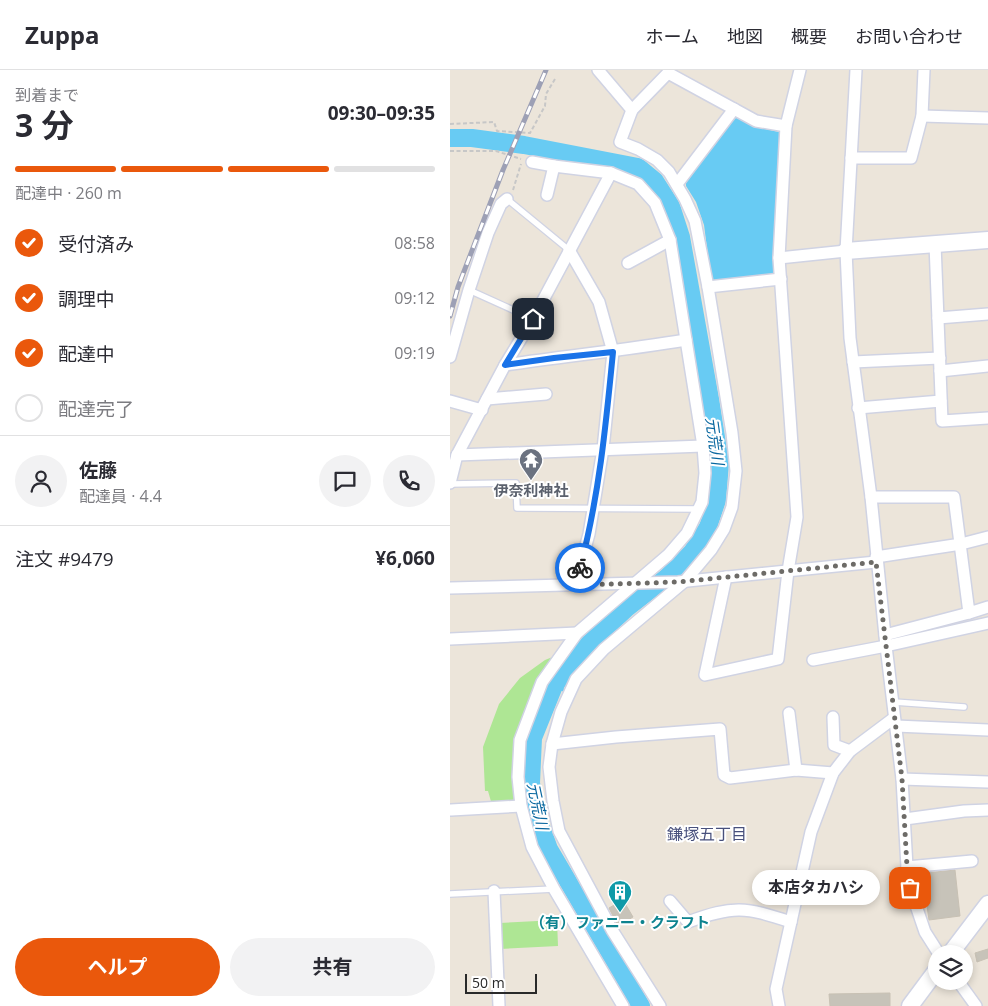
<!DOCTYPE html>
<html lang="ja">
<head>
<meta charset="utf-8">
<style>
  :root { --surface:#fff; --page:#f2f2f3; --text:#2b2b33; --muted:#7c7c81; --line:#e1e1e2; --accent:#ea580c }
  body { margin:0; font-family:"Open Sans","Noto Sans JP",sans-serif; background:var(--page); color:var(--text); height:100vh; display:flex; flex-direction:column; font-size:19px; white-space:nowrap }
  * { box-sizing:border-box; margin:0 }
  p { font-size:16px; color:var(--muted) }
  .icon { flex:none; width:28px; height:28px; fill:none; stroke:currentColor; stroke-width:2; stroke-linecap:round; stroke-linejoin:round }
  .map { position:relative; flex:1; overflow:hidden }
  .panel { display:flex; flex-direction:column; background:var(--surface); width:450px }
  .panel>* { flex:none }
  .controls { position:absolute; left:478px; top:875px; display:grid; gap:10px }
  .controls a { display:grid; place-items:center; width:45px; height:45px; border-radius:50%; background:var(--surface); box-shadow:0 2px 8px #0003; font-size:25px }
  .scale { position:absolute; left:15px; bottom:12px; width:72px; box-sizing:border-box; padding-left:5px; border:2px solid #292929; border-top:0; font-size:14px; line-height:18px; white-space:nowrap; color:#292929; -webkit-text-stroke:4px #fff; paint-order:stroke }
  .pin { position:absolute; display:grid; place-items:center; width:42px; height:42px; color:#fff; margin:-21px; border-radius:10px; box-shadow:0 2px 8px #0006 }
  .courier { position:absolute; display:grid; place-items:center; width:50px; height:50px; margin:-25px; border:4px solid #1a73e8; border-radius:50%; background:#fff; color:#222; box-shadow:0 1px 6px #0007 }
  .bubble { position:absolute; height:35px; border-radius:18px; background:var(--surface); box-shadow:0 2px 8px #0003; font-size:16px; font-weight:700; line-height:35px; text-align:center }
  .headline em { font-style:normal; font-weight:700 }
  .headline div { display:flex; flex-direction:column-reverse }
  .headline { display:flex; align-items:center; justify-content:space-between; height:85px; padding:0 15px }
  h1 { font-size:32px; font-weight:700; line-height:38px }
  .bar { display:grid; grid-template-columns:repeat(4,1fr); gap:8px 5px; align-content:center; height:60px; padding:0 15px }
  .bar i { height:6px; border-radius:4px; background:var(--line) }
  .bar .selected { background:var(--accent) }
  .bar p { grid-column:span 4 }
  .line { display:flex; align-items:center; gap:12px; padding:0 15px; border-top:1px solid var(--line) }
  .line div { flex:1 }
  .round { display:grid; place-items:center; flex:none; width:52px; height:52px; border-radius:26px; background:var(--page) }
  ol { padding:0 15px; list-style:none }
  li { display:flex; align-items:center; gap:15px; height:55px }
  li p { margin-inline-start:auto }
  li .icon { padding:5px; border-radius:50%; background:var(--accent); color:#fff; stroke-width:4 }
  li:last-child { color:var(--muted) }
  li i { width:28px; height:28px; border:2px solid var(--line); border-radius:50% }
  .action { display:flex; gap:10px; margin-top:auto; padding:10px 15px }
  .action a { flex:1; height:58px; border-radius:30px; background:var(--accent); color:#fff; font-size:20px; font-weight:700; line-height:58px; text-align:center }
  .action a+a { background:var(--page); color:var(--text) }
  header { display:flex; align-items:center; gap:30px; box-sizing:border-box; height:70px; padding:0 25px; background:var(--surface); border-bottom:1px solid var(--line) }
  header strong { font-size:24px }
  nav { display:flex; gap:28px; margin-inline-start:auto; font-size:18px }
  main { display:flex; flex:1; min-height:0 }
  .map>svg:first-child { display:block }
</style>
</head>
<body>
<header>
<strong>Zuppa</strong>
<nav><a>ホーム</a><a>地図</a><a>概要</a><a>お問い合わせ</a></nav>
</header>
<main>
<section class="panel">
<div class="headline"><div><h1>3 分</h1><p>到着まで</p></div><em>09:30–09:35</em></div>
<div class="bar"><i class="selected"></i><i class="selected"></i><i class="selected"></i><i></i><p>配達中 · 260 m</p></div>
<ol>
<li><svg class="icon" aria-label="check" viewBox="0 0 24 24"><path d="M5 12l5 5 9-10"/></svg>受付済み<p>08:58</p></li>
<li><svg class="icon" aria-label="check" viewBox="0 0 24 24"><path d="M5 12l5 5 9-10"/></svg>調理中<p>09:12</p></li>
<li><svg class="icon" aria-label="check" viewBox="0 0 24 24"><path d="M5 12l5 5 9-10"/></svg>配達中<p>09:19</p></li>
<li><i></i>配達完了</li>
</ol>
<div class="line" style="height:90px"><a class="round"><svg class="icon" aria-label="person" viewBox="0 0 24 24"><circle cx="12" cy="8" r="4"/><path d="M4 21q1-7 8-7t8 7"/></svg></a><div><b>佐藤</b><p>配達員 · 4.4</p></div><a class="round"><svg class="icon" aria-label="chat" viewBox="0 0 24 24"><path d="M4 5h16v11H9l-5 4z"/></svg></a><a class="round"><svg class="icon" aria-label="phone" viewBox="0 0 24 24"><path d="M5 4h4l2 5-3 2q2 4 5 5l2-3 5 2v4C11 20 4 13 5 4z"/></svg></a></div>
<div class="line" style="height:65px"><div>注文 #9479</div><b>¥6,060</b></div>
<div class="action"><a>ヘルプ</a><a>共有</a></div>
</section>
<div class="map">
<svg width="538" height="936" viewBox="0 0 538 936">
  <rect width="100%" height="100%" fill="#ece5da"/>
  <g fill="#aee694">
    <polygon points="105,586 89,610 78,633 66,672 68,731 42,735 38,721 35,721 33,677 49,634 70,608 95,590"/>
    <polygon points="107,850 108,876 50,879 49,853"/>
  </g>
  <polygon fill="#68cbf3" points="287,48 306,57 329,62 331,65 326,204 323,207 265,211 261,209 254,155 246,132 236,116 236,112 282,49"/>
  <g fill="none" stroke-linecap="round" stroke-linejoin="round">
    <polyline stroke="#68cbf3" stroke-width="3" points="104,616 116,621"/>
    <polyline stroke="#68cbf3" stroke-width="18" points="0,68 22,68 74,75 188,97 205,111 221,136 231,167 260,329 270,393 267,430 258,457 242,482 217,507 177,538 134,578 104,616 83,668 81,713 87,746 99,779 191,936"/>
  </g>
  <g fill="#c7c3b9" stroke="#c8c1b4">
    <polygon points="505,800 510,846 479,850 476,829 472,829 470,811 467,812 466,804"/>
    <polygon points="173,830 183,847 168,856 159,838"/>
    <polygon points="538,879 538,888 527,892 525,883"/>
    <polygon points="440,923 440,936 380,936 379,924"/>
  </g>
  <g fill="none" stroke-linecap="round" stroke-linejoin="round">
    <g stroke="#d0d3e3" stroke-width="8">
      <g id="lane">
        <polyline points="57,129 119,180"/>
        <polyline points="19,220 83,249"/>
        <polyline points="0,414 66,413 67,438 249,439"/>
        <polyline points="444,632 514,637"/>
        <polyline points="0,824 104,819"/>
      </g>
    </g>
    <g stroke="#d0d3e3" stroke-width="14">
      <g id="street">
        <polyline points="148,0 182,40"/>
        <polyline points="406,0 396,181 400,268 421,427 436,576 452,709 457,797 460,818 475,862 489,884"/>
        <polyline points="472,46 538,48"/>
        <polyline points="401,88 461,88 472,46 474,0"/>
        <polyline points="82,92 104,96"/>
        <polyline points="227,114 284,39"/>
        <polyline points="97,125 104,96 161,103"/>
        <polyline points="485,174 492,351 538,348"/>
        <polyline points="119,180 149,232 163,282 153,379 139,464 125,515"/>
        <polyline points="329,188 396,181"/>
        <polyline points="178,193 220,170"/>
        <polyline points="258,217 331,209"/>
        <polyline points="488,248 538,244"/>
        <polyline points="0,287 19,220 38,163 51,134 57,129"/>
        <polyline points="403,292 490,288"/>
        <path d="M55,295C116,286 176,280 236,270"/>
        <polyline points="490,301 538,296"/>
        <polyline points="37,329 96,324"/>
        <polyline points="0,331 32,340"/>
        <polyline points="408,338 491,331"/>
        <polyline points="7,385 253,376"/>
        <polyline points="0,413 7,385 55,295 83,249 161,103 188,114 205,133 220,170 253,376 255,403 252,432 237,463 218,485 127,563 92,612 70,670 68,707 71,736 82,777 104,819 173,936"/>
        <polyline points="421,427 504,427 519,543 538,537"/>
        <polyline points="426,487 511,474 538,467"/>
        <polyline points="276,507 255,605 328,589 338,501 347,447 329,188 336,56 350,0"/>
        <polyline points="0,518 228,512 426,492"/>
        <polyline points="435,565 519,543"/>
        <polyline points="0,569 127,563"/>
        <polyline points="363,590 436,576 538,553"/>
        <polyline points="339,643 346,700"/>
        <polyline points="383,647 384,675 400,681"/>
        <polyline points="446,656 538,660"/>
        <polyline points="102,674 166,667 270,659 274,705 280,708 346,700 383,703"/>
        <polyline points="452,709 538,712"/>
        <polyline points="1,740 71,736"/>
        <polyline points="455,749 514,741 538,740"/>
        <polyline points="457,797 522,791"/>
        <polyline points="44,821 49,936"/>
        <path d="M220,831L238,852C284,835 295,837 341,852"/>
        <polyline points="508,911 526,936"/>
        <polyline points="210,936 162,860 109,761 103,731 99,697 102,674 111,642 126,609 154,579 235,511 261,480 274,459 282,437 286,401 282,363 258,217 245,151 235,129 219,102 207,90 188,79 170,72 182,40 218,3 306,51 336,56"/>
        <polyline points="329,936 326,919 361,762 383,703 400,681 444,648"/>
      </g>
    </g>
    <g stroke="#d0d3e3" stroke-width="19">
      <g id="secondary">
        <polyline points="396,181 538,170"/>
        <polyline points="500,884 538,834"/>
        <polyline points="460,936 486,901"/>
      </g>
    </g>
    <g stroke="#c7c7c7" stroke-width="2" stroke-dasharray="4 2.5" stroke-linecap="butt">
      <polyline points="0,54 44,52 47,61 80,63 95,36 96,24 105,9"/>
      <polyline points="0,81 46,81 71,89"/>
      <polyline points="63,120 71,94"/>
    </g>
    <use href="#lane" stroke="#fff" stroke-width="5.5"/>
    <use href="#street" stroke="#fff" stroke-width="11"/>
    <use href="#secondary" stroke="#fff" stroke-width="16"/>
    <g stroke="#9da0b5" stroke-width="5">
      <polyline id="rail" points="0,246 8,217 53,100 96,0"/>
    </g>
    <use href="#rail" stroke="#fff" stroke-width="3" stroke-dasharray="9" stroke-linecap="butt"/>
  </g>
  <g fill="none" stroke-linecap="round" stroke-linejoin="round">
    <polyline stroke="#6d6b67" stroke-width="5" stroke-dasharray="0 9" points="130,498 125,515 228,512 426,492 452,709 457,797 460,818"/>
    <path stroke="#1a73e8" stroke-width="6" d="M83,249L55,295L104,288L163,282C156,354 149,427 130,498"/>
  </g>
  <defs>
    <g id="temple-pin" transform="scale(1.25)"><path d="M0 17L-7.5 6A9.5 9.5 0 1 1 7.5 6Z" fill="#6b7280" stroke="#fff"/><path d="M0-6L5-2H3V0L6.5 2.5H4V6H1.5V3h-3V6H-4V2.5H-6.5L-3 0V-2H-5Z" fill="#fff"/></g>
    <g id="building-pin" transform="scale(1.25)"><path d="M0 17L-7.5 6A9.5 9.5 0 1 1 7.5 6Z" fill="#0f9aa8" stroke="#fff"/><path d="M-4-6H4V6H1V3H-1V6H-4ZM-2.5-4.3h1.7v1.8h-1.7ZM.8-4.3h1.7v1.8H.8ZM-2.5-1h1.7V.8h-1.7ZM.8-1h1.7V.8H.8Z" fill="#fff"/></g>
  </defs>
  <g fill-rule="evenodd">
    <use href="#temple-pin" x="81" y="390"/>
    <use href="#building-pin" x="170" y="822"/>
  </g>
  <g text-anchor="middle" stroke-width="4" stroke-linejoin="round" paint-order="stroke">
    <g font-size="15" font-weight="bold" fill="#5b616d" stroke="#fff">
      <text x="81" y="426">伊奈利神社</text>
    </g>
    <g font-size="15" font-weight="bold" fill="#0d838f" stroke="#fff">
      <text x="170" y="858">（有）ファニー・クラフト</text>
    </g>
    <g font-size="16" font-style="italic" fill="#08679f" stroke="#fff">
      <text transform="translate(265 371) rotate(82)" y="6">元荒川</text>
      <text transform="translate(88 736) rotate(78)" y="6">元荒川</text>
    </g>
    <g font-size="16" fill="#48507c" stroke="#fff">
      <text x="257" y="770">鎌塚五丁目</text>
    </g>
  </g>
</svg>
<div class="controls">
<a><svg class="icon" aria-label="layers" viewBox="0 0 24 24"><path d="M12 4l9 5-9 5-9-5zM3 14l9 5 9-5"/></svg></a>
</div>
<div class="scale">50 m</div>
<div class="pin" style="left:460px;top:818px;background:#ea580c"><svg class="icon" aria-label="bag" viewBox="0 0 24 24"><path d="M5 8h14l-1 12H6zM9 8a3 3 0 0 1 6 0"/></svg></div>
<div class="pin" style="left:83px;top:249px;background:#1f2937"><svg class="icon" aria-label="home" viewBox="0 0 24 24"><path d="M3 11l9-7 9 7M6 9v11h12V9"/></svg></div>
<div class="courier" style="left:130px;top:498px"><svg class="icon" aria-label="bike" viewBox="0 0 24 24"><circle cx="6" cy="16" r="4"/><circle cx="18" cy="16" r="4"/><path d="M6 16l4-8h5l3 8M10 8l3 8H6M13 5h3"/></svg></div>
<div class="bubble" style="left:302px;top:800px;width:128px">本店タカハシ</div>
</div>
</main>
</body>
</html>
